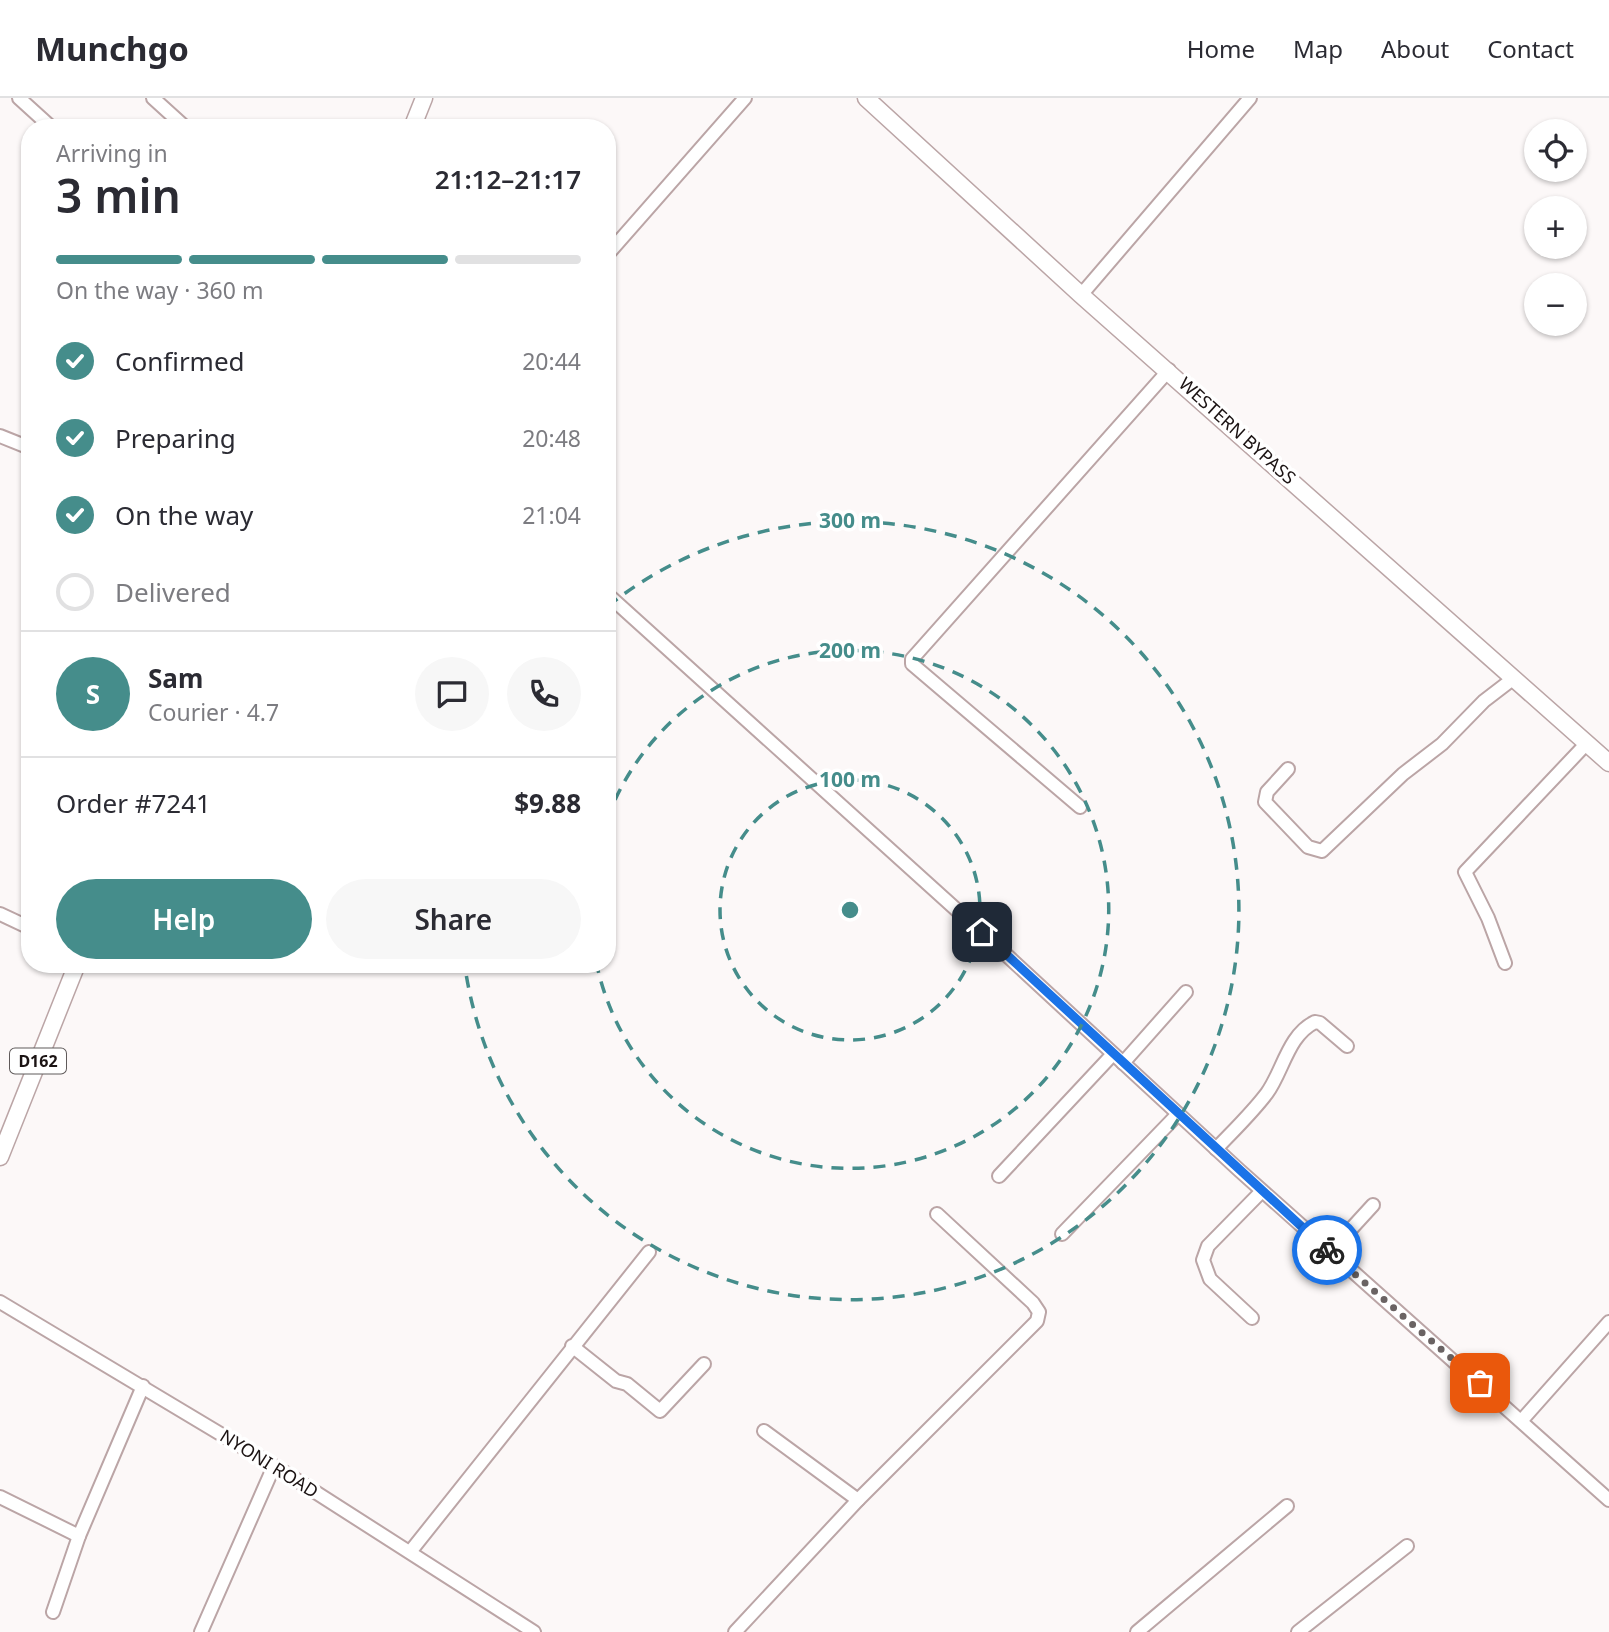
<!DOCTYPE html>
<html lang="en">
<head>
<meta charset="utf-8">
<style>
  :root { --surface:#fff; --page:#f7f7f7; --text:#2b2b33; --muted:#7c7c81; --line:#e1e1e2; --accent:#458d8b }
  body { margin:0; font-family:"Noto Sans",sans-serif; background:var(--page); color:var(--text); height:100vh; display:flex; flex-direction:column; font-size:26px; white-space:nowrap }
  * { box-sizing:border-box; margin:0 }
  p { font-size:23px; color:var(--muted) }
  .icon { flex:none; width:38px; height:38px; fill:none; stroke:currentColor; stroke-width:2; stroke-linecap:round; stroke-linejoin:round }
  .map { position:relative; flex:1; overflow:hidden }
  .details { position:absolute; left:21px; top:21px; width:595px; height:854px; display:flex; flex-direction:column; background:var(--surface); border-radius:28px; box-shadow:0 2px 5px #0004 }
  .details>* { flex:none }
  .buttons { position:absolute; left:1524px; top:21px; display:grid; gap:14px }
  .buttons a { display:grid; place-items:center; width:63px; height:63px; border-radius:50%; background:var(--surface); box-shadow:0 2px 5px #0004; font-size:35px }
  .pin { position:absolute; display:grid; place-items:center; width:60px; height:60px; color:#fff; margin:-30px; border-radius:14px; box-shadow:0 4px 10px #0006 }
  .courier { position:absolute; display:grid; place-items:center; width:70px; height:70px; margin:-35px; border:5px solid #1a73e8; border-radius:50%; background:#fff; color:#222; box-shadow:0 2px 9px #0007 }
  .head em { font-style:normal; font-weight:600 }
  .head div { display:flex; flex-direction:column-reverse }
  .head { display:flex; align-items:center; justify-content:space-between; height:119px; padding:0 35px }
  h1 { font-size:46px; font-weight:600; line-height:52px }
  .bar { display:grid; grid-template-columns:repeat(4,1fr); gap:10px 7px; align-content:center; height:84px; padding:0 35px }
  .bar i { height:9px; border-radius:5px; background:var(--line) }
  .bar .on { background:var(--accent) }
  .bar p { grid-column:span 4 }
  .line { display:flex; align-items:center; gap:18px; padding:0 35px; border-top:2px solid var(--line) }
  .line div { flex:1 }
  .round { display:grid; place-items:center; flex:none; width:74px; height:74px; border-radius:37px; background:var(--page) }
  ol { padding:0 35px; list-style:none }
  li { display:flex; align-items:center; gap:21px; height:77px }
  li p { margin-inline-start:auto }
  li .icon { padding:7px; border-radius:50%; background:var(--accent); color:#fff; stroke-width:4 }
  li:last-child { color:var(--muted) }
  li i { width:38px; height:38px; border:4px solid var(--line); border-radius:50% }
  .action { display:flex; gap:14px; margin-top:auto; padding:14px 35px }
  .action a { flex:1; height:80px; border-radius:42px; background:var(--accent); color:#fff; font-size:28px; font-weight:600; line-height:80px; text-align:center }
  .action a+a { background:var(--page); color:var(--text) }
  header { display:flex; align-items:center; gap:42px; box-sizing:border-box; height:98px; padding:0 35px; background:var(--surface); border-bottom:2px solid var(--line) }
  header strong { font-size:33px }
  nav { display:flex; gap:38px; margin-inline-start:auto; font-size:24px }
  .map>svg:first-child { display:block }
</style>
</head>
<body>
<header>
<strong>Munchgo</strong>
<nav><a>Home</a><a>Map</a><a>About</a><a>Contact</a></nav>
</header>
<div class="map">
<svg width="1609" height="1534" viewBox="0 0 1609 1534">
  <rect width="100%" height="100%" fill="#fcf8f8"/>
  <g fill="none" stroke-linecap="round" stroke-linejoin="round">
    <g stroke="#bba5a6" stroke-width="16">
      <g id="minor">
        <polyline points="19,0 52,30"/>
        <polyline points="153,0 186,30"/>
        <polyline points="607,157 745,0"/>
        <polyline points="1081,197 1250,0"/>
        <polyline points="0,338 30,350"/>
        <polyline points="607,496 1001,852 1239,1072 1609,1402"/>
        <polyline points="1288,671 1267,694 1265,704 1308,749 1322,753 1403,676 1442,646 1484,603 1514,580"/>
        <polyline points="1080,709 912,566 912,561 1169,272"/>
        <polyline points="0,816 30,830"/>
        <polyline points="1505,865 1488,820 1465,774 1587,645"/>
        <polyline points="1123,965 1186,894"/>
        <path d="M1216,1051C1233,1033 1252,1015 1267,995C1283,973 1288,937 1315,924L1320,925L1347,948"/>
        <polyline points="999,1078 1113,956"/>
        <polyline points="1062,1136 1178,1016"/>
        <polyline points="1330,1154 1373,1107"/>
        <polyline points="0,1204 284,1374 534,1534"/>
        <polyline points="1252,1220 1210,1181 1203,1162 1208,1148 1262,1093"/>
        <polyline points="572,1248 616,1283 627,1286 660,1313 704,1266"/>
        <polyline points="1522,1322 1609,1224"/>
        <polyline points="764,1333 858,1402"/>
        <polyline points="0,1399 79,1438"/>
        <polyline points="410,1454 649,1154"/>
        <polyline points="53,1514 79,1438 143,1288"/>
        <polyline points="201,1534 274,1368"/>
        <polyline points="735,1534 858,1402 1037,1223 1039,1214 1033,1205 937,1116"/>
        <polyline points="1137,1534 1287,1408"/>
        <polyline points="1298,1534 1407,1448"/>
      </g>
    </g>
    <g stroke="#bba5a6" stroke-width="19">
      <g id="major">
        <polyline points="866,0 1081,197 1609,665"/>
        <polyline points="412,30 424,0"/>
        <polyline points="0,1059 77,866"/>
      </g>
    </g>
    <use href="#minor" stroke="#fff" stroke-width="12"/>
    <use href="#major" stroke="#fff" stroke-width="16"/>
  </g>
  <g fill="none" stroke-linecap="round" stroke-linejoin="round">
    <polyline stroke="#6a6363" stroke-width="7" stroke-dasharray="0 12.6" points="1327,1152 1480,1285"/>
    <polyline stroke="#1a73e8" stroke-width="9" points="982,834 1327,1152"/>
  </g>
  <g fill="none" stroke="#458d8b" stroke-width="3.5" stroke-dasharray="12 9">
    <circle cx="850" cy="812" r="130"/>
    <path d="M607 721A259 259 0 1 1 597 868"/>
    <path d="M608 508A389 389 0 1 1 465 869"/>
  </g>
  <g text-anchor="middle" stroke-width="7" stroke-linejoin="round" paint-order="stroke">
    <rect fill="#fff" stroke="#5f5a5a" stroke-width="2" x="10" y="950.5" width="56" height="25" rx="5"/>
    <g font-size="16" font-weight="bold" fill="#1b1313">
      <text x="38" y="969">D162</text>
    </g>
    <g font-size="18" fill="#1b1313" stroke="#fff">
      <text transform="translate(1237 333) rotate(42)" y="6">WESTERN BYPASS</text>
      <text transform="translate(269 1366) rotate(32)" y="6">NYONI ROAD</text>
    </g>
  </g>
  <circle cx="850" cy="812" r="10" fill="#458d8b" stroke="#fff" stroke-width="3.5"/>
  <g font-size="21" text-anchor="middle" font-weight="bold" fill="#458d8b" stroke="#fff" stroke-width="7" stroke-linejoin="round" paint-order="stroke">
    <text x="850" y="430">300 m</text>
    <text x="850" y="560">200 m</text>
    <text x="850" y="689">100 m</text>
  </g>
</svg>
<div class="buttons">
<a><svg class="icon" aria-label="locate" viewBox="0 0 24 24"><circle cx="12" cy="12" r="6"/><path d="M12 2v4M12 18v4M2 12h4M18 12h4"/></svg></a>
<a>+</a>
<a>−</a>
</div>
<div class="pin" style="left:1480px;top:1285px;background:#ea580c"><svg class="icon" aria-label="bag" viewBox="0 0 24 24"><path d="M5 8h14l-1 12H6zM9 8a3 3 0 0 1 6 0"/></svg></div>
<div class="pin" style="left:982px;top:834px;background:#1f2937"><svg class="icon" aria-label="home" viewBox="0 0 24 24"><path d="M3 11l9-7 9 7M6 9v11h12V9"/></svg></div>
<div class="courier" style="left:1327px;top:1152px"><svg class="icon" aria-label="bike" viewBox="0 0 24 24"><circle cx="6" cy="16" r="4"/><circle cx="18" cy="16" r="4"/><path d="M6 16l4-8h5l3 8M10 8l3 8H6M13 5h3"/></svg></div>
<section class="details">
<div class="head"><div><h1>3 min</h1><p>Arriving in</p></div><em>21:12–21:17</em></div>
<div class="bar"><i class="on"></i><i class="on"></i><i class="on"></i><i></i><p>On the way · 360 m</p></div>
<ol>
<li><svg class="icon" aria-label="check" viewBox="0 0 24 24"><path d="M5 12l5 5 9-10"/></svg>Confirmed<p>20:44</p></li>
<li><svg class="icon" aria-label="check" viewBox="0 0 24 24"><path d="M5 12l5 5 9-10"/></svg>Preparing<p>20:48</p></li>
<li><svg class="icon" aria-label="check" viewBox="0 0 24 24"><path d="M5 12l5 5 9-10"/></svg>On the way<p>21:04</p></li>
<li><i></i>Delivered</li>
</ol>
<div class="line" style="height:126px"><b class="round" style="background:var(--accent);color:#fff">S</b><div><b>Sam</b><p>Courier · 4.7</p></div><a class="round"><svg class="icon" aria-label="chat" viewBox="0 0 24 24"><path d="M4 5h16v11H9l-5 4z"/></svg></a><a class="round"><svg class="icon" aria-label="phone" viewBox="0 0 24 24"><path d="M5 4h4l2 5-3 2q2 4 5 5l2-3 5 2v4C11 20 4 13 5 4z"/></svg></a></div>
<div class="line" style="height:91px"><div>Order #7241</div><b>$9.88</b></div>
<div class="action"><a>Help</a><a>Share</a></div>
</section>
</div>
</body>
</html>
